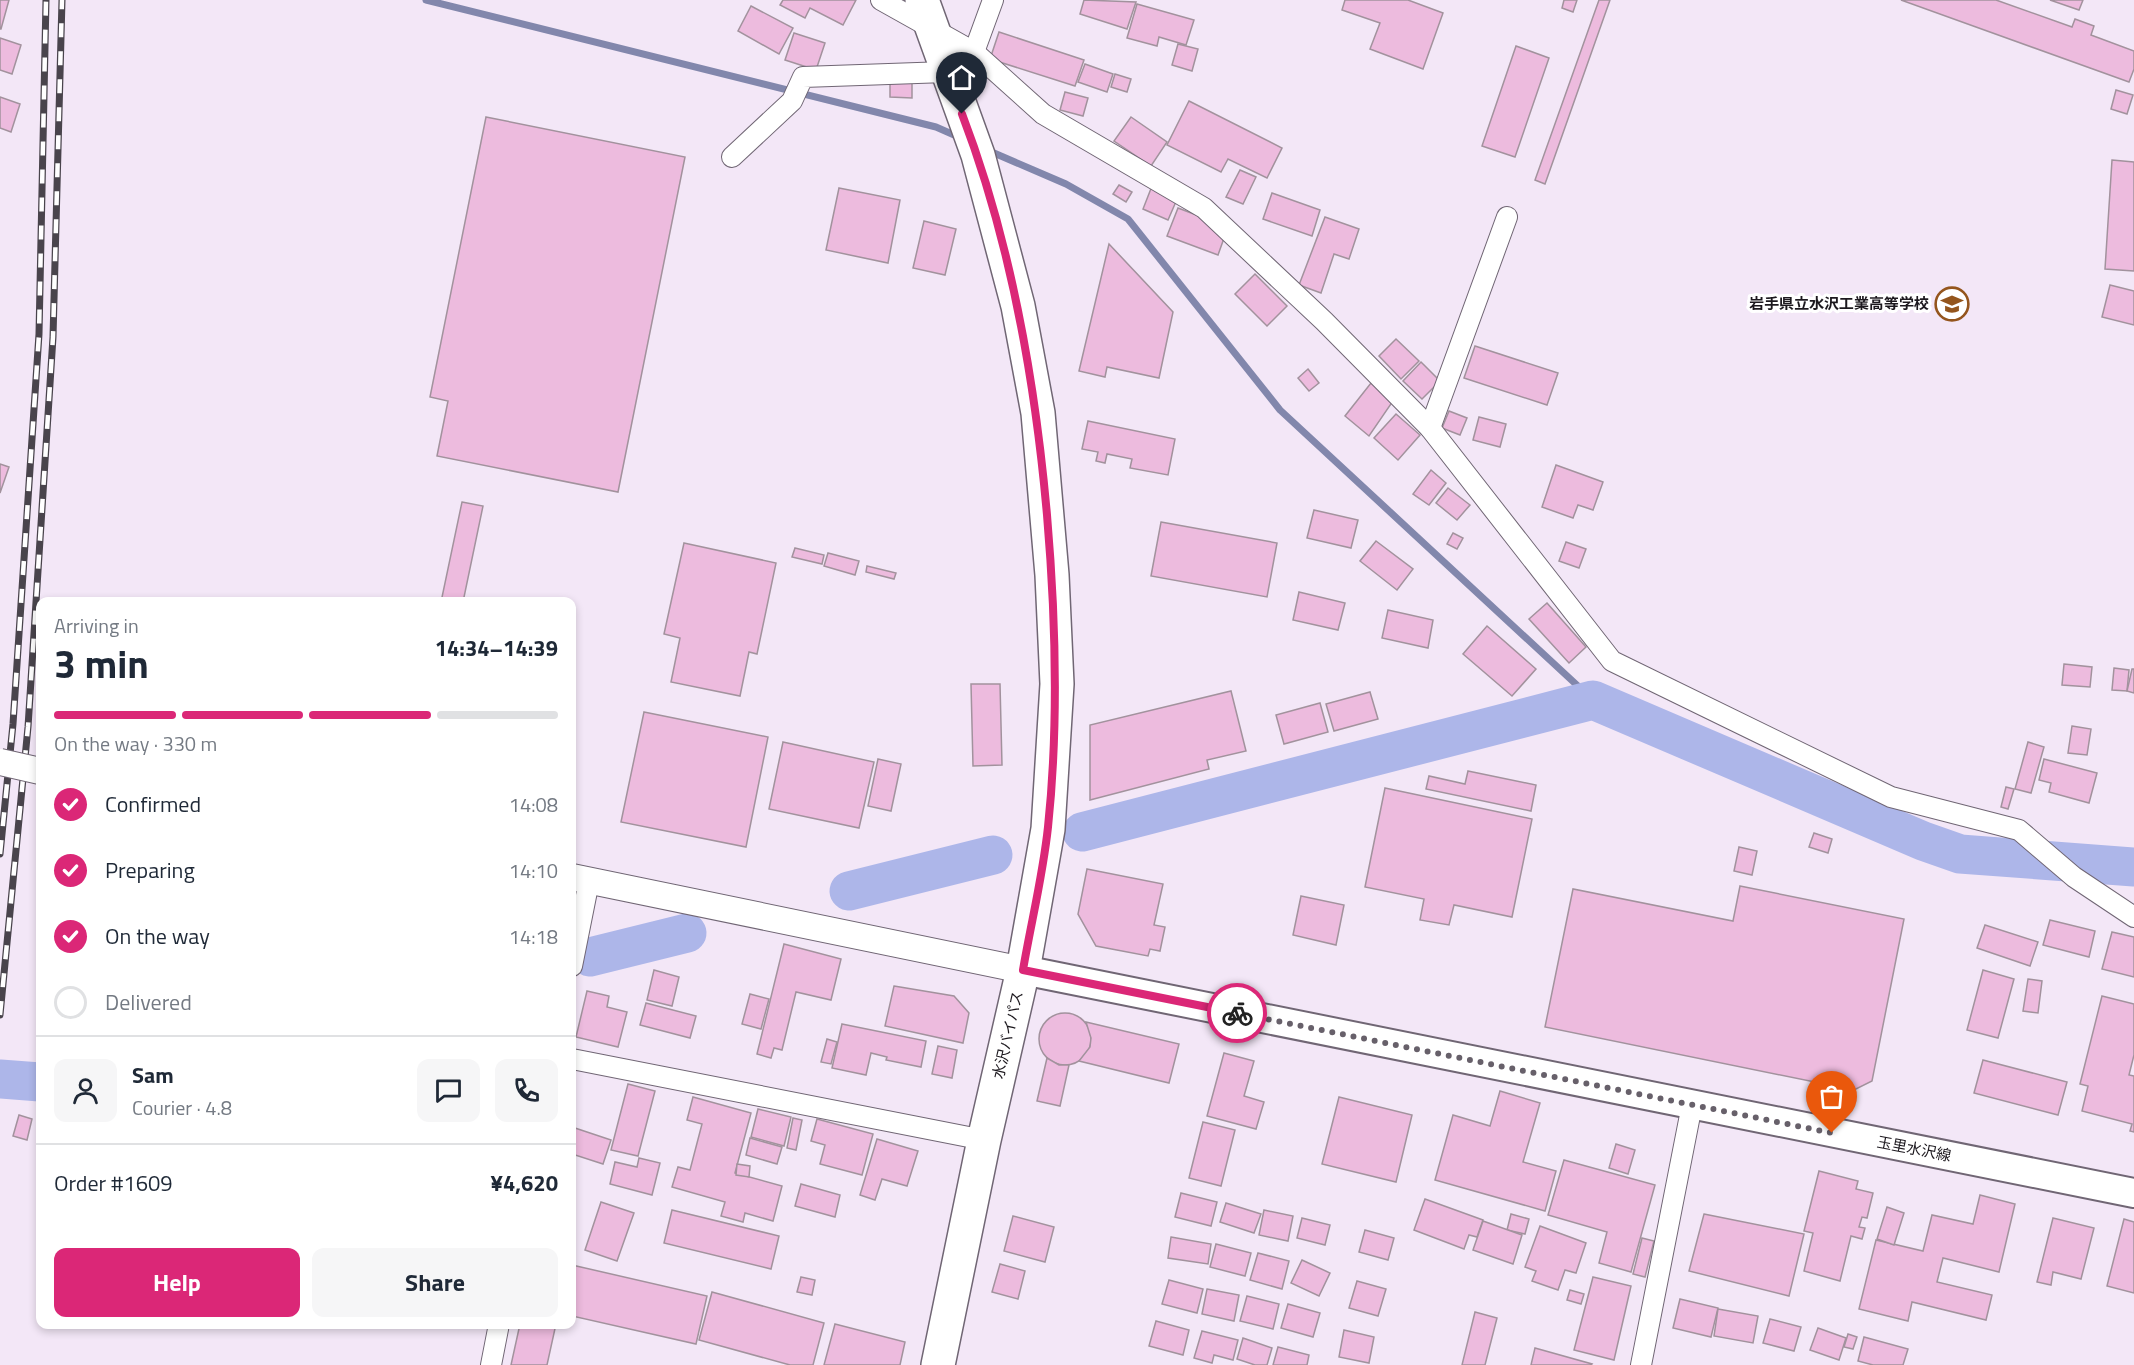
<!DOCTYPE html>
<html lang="en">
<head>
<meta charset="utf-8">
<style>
  :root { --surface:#fff; --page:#f6f6f7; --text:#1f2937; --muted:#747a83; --line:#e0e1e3; --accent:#db2777 }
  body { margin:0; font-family:"Titillium Web","Noto Sans JP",sans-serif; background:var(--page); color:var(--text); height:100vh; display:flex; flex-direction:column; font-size:22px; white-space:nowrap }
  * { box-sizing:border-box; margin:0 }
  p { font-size:20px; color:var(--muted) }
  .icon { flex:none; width:33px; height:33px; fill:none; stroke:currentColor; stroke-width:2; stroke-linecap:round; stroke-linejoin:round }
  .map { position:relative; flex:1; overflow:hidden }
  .drawer { position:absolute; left:36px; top:597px; width:540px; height:732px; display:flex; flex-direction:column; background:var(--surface); border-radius:12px; box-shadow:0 3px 9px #0003 }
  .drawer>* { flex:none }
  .pin { position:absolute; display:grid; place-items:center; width:51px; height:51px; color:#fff; margin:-62px -26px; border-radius:50% 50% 50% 0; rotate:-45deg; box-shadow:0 0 6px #0007 }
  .pin .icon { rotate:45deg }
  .courier { position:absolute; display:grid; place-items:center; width:60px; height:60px; margin:-30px; border:4px solid #db2777; border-radius:50%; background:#fff; color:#222; box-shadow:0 2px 8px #0007 }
  .head em { font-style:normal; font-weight:700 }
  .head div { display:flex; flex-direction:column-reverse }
  .head { display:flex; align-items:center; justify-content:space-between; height:102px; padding:0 18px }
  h1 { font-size:39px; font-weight:700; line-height:45px }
  .bar { display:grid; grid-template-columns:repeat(4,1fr); gap:9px 6px; align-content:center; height:72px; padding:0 18px }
  .bar i { height:8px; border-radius:4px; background:var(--line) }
  .bar .active { background:var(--accent) }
  .bar p { grid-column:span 4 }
  .line { display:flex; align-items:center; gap:15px; padding:0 18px; border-top:2px solid var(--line) }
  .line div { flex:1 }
  .round { display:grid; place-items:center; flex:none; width:63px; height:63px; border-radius:12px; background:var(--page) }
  ol { padding:0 18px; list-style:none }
  li { display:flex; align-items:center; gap:18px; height:66px }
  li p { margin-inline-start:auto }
  li .icon { padding:6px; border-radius:50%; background:var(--accent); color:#fff; stroke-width:4 }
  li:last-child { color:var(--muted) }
  li i { width:33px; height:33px; border:3px solid var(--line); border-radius:50% }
  .cta { display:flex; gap:12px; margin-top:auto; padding:12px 18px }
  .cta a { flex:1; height:69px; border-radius:12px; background:var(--accent); color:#fff; font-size:24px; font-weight:700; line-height:69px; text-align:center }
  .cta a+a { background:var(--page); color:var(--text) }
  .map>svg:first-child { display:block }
</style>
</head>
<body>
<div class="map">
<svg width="2134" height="1365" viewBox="0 0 2134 1365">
  <rect width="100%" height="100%" fill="#f3e7f7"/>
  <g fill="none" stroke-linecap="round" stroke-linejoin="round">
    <g stroke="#8287ac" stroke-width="7">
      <polyline points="426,0 936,127 961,138"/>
      <polyline points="987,150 1066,184 1128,219 1280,410 1593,700"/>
    </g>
    <g stroke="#adb6e9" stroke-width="39">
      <polyline points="1082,832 1593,700 1923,841 1960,854 2134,867"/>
      <polyline points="849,891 993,855"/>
      <polyline points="590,957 687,933"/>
      <polyline points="0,1079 40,1082"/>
    </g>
  </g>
  <g fill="#edbbde" stroke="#a2929d" stroke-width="1.5">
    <polygon points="0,0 9,0 1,29 0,29"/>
    <polygon points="783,0 856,0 843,25 810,8 805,18 780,5"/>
    <polygon points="1084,0 1136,2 1127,29 1080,14"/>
    <polygon points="1345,0 1408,0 1443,13 1423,69 1370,49 1380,23 1342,10"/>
    <polygon points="1564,0 1577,0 1573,12 1562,8"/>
    <polygon points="1599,0 1610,0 1545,184 1535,180"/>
    <polygon points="1901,0 1996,0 2072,27 2075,19 2094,26 2091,35 2134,51 2134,69 2129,82"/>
    <polygon points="2050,0 2083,0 2079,10"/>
    <polygon points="1137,4 1194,20 1186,45 1159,37 1157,46 1127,38"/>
    <polygon points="751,6 793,28 779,54 738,31"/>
    <polygon points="999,32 1084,60 1075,86 990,59"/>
    <polygon points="794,33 825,43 816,70 785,60"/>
    <polygon points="0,38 21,45 12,74 0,70"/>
    <polygon points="1178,44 1198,49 1192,71 1172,65"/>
    <polygon points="1516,46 1549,58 1515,157 1482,146"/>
    <polygon points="1085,64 1113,74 1107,92 1078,82"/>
    <polygon points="1115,74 1131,79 1127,92 1111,87"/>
    <polygon points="890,79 912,79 912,98 890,97"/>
    <polygon points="2116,90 2133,95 2127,114 2111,109"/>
    <polygon points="1065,92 1088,98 1083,116 1060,110"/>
    <polygon points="0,97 20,104 11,132 0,128"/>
    <polygon points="1189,101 1282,148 1267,178 1228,159 1221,172 1167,145"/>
    <polygon points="486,117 685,157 618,492 437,456 448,401 430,397"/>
    <polygon points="1131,117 1167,142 1151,166 1114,141"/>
    <polygon points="2112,160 2134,162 2134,271 2105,269"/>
    <polygon points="1240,170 1256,177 1243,204 1226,197"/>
    <polygon points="1119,185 1132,192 1126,202 1113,194"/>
    <polygon points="1152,186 1178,197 1168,220 1143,209"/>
    <polygon points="839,188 900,200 888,263 826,250"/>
    <polygon points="1272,193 1320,210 1312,236 1263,219"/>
    <polygon points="1178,208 1228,227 1218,255 1167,236"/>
    <polygon points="1325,217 1359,229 1349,259 1334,254 1321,293 1299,285"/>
    <polygon points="924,221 956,229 945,275 913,268"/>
    <polygon points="1109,244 1173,312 1159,378 1107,367 1105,377 1079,371"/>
    <polygon points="1255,274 1287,306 1267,326 1235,294"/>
    <polygon points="2110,285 2134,291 2134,325 2102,317"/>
    <polygon points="1396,339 1419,361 1401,379 1379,356"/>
    <polygon points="1475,346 1558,373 1547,405 1464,378"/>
    <polygon points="1421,362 1440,381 1422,399 1403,381"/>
    <polygon points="1308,369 1319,383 1309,391 1298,378"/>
    <polygon points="1371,383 1393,401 1369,436 1345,416"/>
    <polygon points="1449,411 1467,418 1460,435 1442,428"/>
    <polygon points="1396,414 1420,435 1398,460 1374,438"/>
    <polygon points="1479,417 1506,424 1500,447 1473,440"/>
    <polygon points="1088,421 1175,439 1168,475 1130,468 1132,459 1107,454 1105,463 1096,461 1098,452 1082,449"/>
    <polygon points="0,464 9,467 0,493"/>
    <polygon points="1556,465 1603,482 1593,510 1578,505 1573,518 1542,507"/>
    <polygon points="1431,470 1446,483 1429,505 1413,494"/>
    <polygon points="1448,488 1470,505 1457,520 1436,503"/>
    <polygon points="462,502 483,506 463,602 441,602"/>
    <polygon points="1314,510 1358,520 1351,548 1307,538"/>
    <polygon points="1161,522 1277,543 1267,597 1151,576"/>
    <polygon points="1453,533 1463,538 1457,549 1447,544"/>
    <polygon points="1376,541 1413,569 1397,590 1360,561"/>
    <polygon points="1566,542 1586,549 1579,568 1559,561"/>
    <polygon points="684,543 776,563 757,654 749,652 740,696 671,682 680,638 664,634"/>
    <polygon points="795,548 824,555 822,564 792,557"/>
    <polygon points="828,553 859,561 855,575 824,566"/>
    <polygon points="867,566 896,573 894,579 866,572"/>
    <polygon points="1299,592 1345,603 1338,630 1293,620"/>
    <polygon points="1547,603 1586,647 1569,663 1529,619"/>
    <polygon points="1388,610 1433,620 1428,648 1382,638"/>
    <polygon points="1487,626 1536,669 1512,696 1463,654"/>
    <polygon points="2064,664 2092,667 2090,687 2062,685"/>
    <polygon points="2114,668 2129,670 2127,691 2112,690"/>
    <polygon points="2132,669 2134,669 2134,693 2127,691"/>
    <polygon points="971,684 1000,684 1002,765 973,766"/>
    <polygon points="1231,691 1246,751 1207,760 1209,769 1090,800 1090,725"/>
    <polygon points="1370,692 1378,719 1334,731 1326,704"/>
    <polygon points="1320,703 1328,732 1284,744 1276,715"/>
    <polygon points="644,712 768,737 746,847 621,822"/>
    <polygon points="2072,726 2091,729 2087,755 2068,753"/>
    <polygon points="783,742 874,762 859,828 769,809"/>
    <polygon points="2028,742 2044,747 2031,793 2015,789"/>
    <polygon points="878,759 901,764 891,811 868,806"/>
    <polygon points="2044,759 2097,773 2089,803 2049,792 2051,783 2039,780"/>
    <polygon points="1468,771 1536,785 1531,811 1426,789 1429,776 1465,784"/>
    <polygon points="2006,787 2014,789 2008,809 2001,807"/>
    <polygon points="1385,788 1532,819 1512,917 1454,905 1449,925 1420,920 1424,899 1365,887"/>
    <polygon points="1814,833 1832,839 1828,853 1809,847"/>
    <polygon points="1739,847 1757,851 1752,875 1734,871"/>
    <polygon points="1087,869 1163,884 1154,925 1165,927 1160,951 1150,949 1148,956 1096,946 1078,914"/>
    <polygon points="1740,886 1904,919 1872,1081 1854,1090 1545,1027 1573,889 1733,921"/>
    <polygon points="1301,896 1344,905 1336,945 1293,935"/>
    <polygon points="2050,920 2095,931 2089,957 2043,945"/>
    <polygon points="1985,925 2038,942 2030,966 1977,948"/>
    <polygon points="2112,932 2134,937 2134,977 2102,969"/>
    <polygon points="784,944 841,959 831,1000 796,992 782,1050 774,1048 771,1058 757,1054"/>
    <polygon points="654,970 679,977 672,1006 647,1000"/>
    <polygon points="1983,970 2014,979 1998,1038 1967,1030"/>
    <polygon points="2028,979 2042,981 2038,1013 2023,1011"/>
    <polygon points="894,986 954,996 969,1013 963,1043 885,1026"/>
    <polygon points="587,991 609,996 607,1007 627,1012 618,1047 576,1037"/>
    <polygon points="750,994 769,999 761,1029 742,1024"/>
    <polygon points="2102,996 2134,1004 2134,1055 2129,1075 2134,1076 2134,1132 2130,1131 2132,1124 2082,1111 2088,1086 2080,1084"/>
    <polygon points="646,1003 696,1016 690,1038 640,1025"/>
    <circle cx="1065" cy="1039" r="26"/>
    <polygon points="1086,1022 1179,1044 1169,1083 1079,1061 1090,1047 1091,1038"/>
    <polygon points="842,1024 926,1041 921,1067 886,1060 887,1057 871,1053 866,1075 832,1068"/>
    <polygon points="827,1039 837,1042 831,1064 821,1062"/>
    <polygon points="938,1046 957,1050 952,1078 932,1074"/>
    <polygon points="1224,1053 1254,1061 1244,1096 1264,1102 1256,1129 1207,1116"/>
    <polygon points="1047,1058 1059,1065 1069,1065 1060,1106 1037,1101"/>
    <polygon points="1983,1060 2067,1082 2058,1115 1974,1093"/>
    <polygon points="628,1084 655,1091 638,1156 611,1150"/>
    <polygon points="1500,1091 1540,1103 1523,1162 1556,1171 1545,1211 1435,1180 1453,1115 1490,1126"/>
    <polygon points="693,1097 751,1113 735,1173 782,1186 773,1221 745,1213 743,1222 721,1216 725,1202 672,1187 678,1167 690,1170 702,1124 687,1120"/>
    <polygon points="1339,1097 1412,1115 1396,1182 1322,1164"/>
    <polygon points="758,1109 791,1117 784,1146 751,1137"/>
    <polygon points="19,1115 32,1119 27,1140 13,1136"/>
    <polygon points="793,1118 802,1120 796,1150 787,1148"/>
    <polygon points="817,1119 873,1134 862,1175 820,1164 825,1145 811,1141"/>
    <polygon points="1203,1122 1235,1130 1221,1186 1189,1178"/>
    <polygon points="572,1127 611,1140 603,1164 572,1154"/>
    <polygon points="750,1138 782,1147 777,1164 746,1155"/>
    <polygon points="877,1139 918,1151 907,1186 882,1179 875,1200 860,1195"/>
    <polygon points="1616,1144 1635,1150 1628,1174 1609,1168"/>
    <polygon points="639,1158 660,1163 652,1195 610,1184 615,1162 637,1167"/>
    <polygon points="1564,1160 1655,1185 1631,1272 1599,1263 1607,1232 1548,1215"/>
    <polygon points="737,1164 750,1166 749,1177 736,1175"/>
    <polygon points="1819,1171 1858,1181 1856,1189 1873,1193 1867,1218 1862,1217 1859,1227 1865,1228 1862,1239 1851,1236 1840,1281 1804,1271 1813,1233 1804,1231"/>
    <polygon points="801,1184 840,1195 835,1217 795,1206"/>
    <polygon points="1181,1193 1217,1202 1211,1226 1175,1217"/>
    <polygon points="1980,1195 2015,1204 1999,1272 1943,1258 1937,1282 1992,1295 1986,1320 1912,1302 1908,1321 1859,1309 1876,1240 1923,1251 1932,1215 1973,1224"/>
    <polygon points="1425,1199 1483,1220 1477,1237 1469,1235 1464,1249 1414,1230"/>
    <polygon points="601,1202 634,1213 617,1261 585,1250"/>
    <polygon points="1226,1203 1261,1214 1254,1233 1220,1222"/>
    <polygon points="1887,1207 1904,1213 1894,1245 1877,1239"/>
    <polygon points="672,1210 779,1236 771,1269 664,1243"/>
    <polygon points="1264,1210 1293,1216 1288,1241 1259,1235"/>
    <polygon points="1511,1214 1529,1219 1525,1234 1507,1230"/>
    <polygon points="1704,1214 1804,1234 1789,1296 1689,1271"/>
    <polygon points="1013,1216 1054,1227 1045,1262 1004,1251"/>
    <polygon points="1302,1218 1330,1225 1325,1245 1297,1238"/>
    <polygon points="2053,1218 2094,1228 2081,1279 2053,1272 2051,1285 2037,1282"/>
    <polygon points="2124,1219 2134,1222 2134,1293 2107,1286"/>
    <polygon points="1483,1221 1522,1235 1513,1264 1473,1250"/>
    <polygon points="1540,1226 1586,1243 1576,1273 1565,1270 1558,1290 1532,1281 1536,1271 1525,1267"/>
    <polygon points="1365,1230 1394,1238 1388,1260 1359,1252"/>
    <polygon points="1171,1237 1211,1244 1208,1264 1168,1258"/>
    <polygon points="1642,1238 1654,1241 1645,1277 1633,1274"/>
    <polygon points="1216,1244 1251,1253 1245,1276 1210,1267"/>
    <polygon points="1258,1253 1289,1261 1282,1289 1250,1280"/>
    <polygon points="1302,1260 1330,1273 1319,1296 1291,1283"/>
    <polygon points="1000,1264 1025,1271 1018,1299 992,1292"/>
    <polygon points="572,1265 707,1296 696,1344 572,1316"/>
    <polygon points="801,1277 815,1280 812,1295 797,1292"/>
    <polygon points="1593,1277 1631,1286 1614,1360 1574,1350"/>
    <polygon points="1169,1280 1203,1289 1197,1313 1162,1304"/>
    <polygon points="1357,1281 1386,1289 1378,1316 1349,1308"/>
    <polygon points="1207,1289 1239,1295 1234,1321 1202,1314"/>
    <polygon points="1570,1290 1584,1294 1581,1304 1567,1300"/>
    <polygon points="712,1292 824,1323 813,1365 790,1365 699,1340"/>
    <polygon points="1247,1296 1279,1304 1273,1329 1240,1321"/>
    <polygon points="1680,1299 1718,1308 1711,1337 1673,1328"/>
    <polygon points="1288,1304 1320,1313 1313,1337 1281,1328"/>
    <polygon points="1718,1309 1758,1316 1753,1343 1714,1336"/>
    <polygon points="1475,1312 1497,1318 1485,1365 1462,1365"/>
    <polygon points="1770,1319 1801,1327 1794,1351 1763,1343"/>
    <polygon points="1156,1321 1189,1330 1183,1355 1149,1346"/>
    <polygon points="520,1324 556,1324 547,1365 511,1365"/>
    <polygon points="835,1324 905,1342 900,1365 824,1365"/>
    <polygon points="1818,1328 1846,1338 1839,1360 1810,1350"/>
    <polygon points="1344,1330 1374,1337 1369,1363 1339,1357"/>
    <polygon points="1202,1331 1238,1340 1233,1360 1214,1355 1212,1363 1194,1358"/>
    <polygon points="1848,1334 1857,1337 1853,1349 1844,1347"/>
    <polygon points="1864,1337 1908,1349 1903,1365 1873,1365 1858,1361"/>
    <polygon points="1243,1338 1272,1348 1267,1365 1255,1365 1237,1359"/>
    <polygon points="1278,1347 1309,1355 1307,1365 1273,1365"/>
    <polygon points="1535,1348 1592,1364 1591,1365 1531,1365"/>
  </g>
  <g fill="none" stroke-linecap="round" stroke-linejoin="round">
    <g stroke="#706674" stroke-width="22">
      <g id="minor">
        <polyline points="881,0 974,52 1043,114 1204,208 1324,321 1430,428 1612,661 1891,797 2019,830 2074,877 2134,917"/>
        <polyline points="974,52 993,0"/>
        <polyline points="732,157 792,101 803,77 946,72"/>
        <polyline points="1430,428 1507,217"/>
        <polyline points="572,966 589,881"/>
        <polyline points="572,1059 984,1140"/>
        <polyline points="491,1365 499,1324"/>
        <polyline points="1641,1365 1692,1105"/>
      </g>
    </g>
    <g stroke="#706674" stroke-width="28">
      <polyline id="tertiary" points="572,877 1023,970"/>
    </g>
    <g stroke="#706674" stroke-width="32">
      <polyline id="secondary" points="1023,970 2134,1193"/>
    </g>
    <g stroke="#706674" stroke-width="36">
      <polyline id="trunk" points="922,0 978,155 1018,306 1038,413 1052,575 1057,684 1048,829 1023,970 984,1140 938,1365"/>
    </g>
    <use href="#minor" stroke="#fff" stroke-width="20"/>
    <use href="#tertiary" stroke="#fff" stroke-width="26"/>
    <use href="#secondary" stroke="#fff" stroke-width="28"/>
    <use href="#trunk" stroke="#fff" stroke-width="33"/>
    <g stroke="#49444c" stroke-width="7">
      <g id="rail">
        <polyline points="0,854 13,724 39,334 46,0"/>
        <polyline points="0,1015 28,727 53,337 62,0"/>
      </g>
    </g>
    <use href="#rail" stroke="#fff" stroke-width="4.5" stroke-dasharray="14" stroke-linecap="butt"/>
    <g stroke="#706674" stroke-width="28" stroke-linecap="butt">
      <polyline id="tertiary-bridge" points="0,762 40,771"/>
    </g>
    <use href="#tertiary-bridge" stroke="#fff" stroke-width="26"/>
  </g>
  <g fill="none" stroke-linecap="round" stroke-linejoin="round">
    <polyline stroke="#67606a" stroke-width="6" stroke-dasharray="0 10.8" points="1237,1013 1832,1133"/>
    <path stroke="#db2777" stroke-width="8" d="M962,114C1011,242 1035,379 1047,515C1056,620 1059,723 1048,827C1043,875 1031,923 1023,970L1237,1013"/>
  </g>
  <defs>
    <g id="school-ring" transform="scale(1.725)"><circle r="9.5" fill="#fff" stroke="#94551d" stroke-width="1.5"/><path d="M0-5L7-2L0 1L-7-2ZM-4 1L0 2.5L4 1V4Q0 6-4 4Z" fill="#94551d"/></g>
  </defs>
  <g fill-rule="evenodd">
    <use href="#school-ring" x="1952" y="304"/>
  </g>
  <g text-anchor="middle" stroke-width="6" stroke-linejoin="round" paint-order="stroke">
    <g font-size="15" font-weight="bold" fill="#1c181e" stroke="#fff" text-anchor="end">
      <text x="1929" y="309">岩手県立水沢工業高等学校</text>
    </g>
    <g font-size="15" fill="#1c181e" stroke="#fff">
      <text transform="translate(1008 1035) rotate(-77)" y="5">水沢バイパス</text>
      <text transform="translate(1914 1149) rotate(11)" y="5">玉里水沢線</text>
    </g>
  </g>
</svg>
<div class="pin" style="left:1832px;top:1133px;background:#ea580c"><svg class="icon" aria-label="bag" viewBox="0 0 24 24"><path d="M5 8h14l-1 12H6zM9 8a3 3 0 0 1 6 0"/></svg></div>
<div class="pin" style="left:962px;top:114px;background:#1f2937"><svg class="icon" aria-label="home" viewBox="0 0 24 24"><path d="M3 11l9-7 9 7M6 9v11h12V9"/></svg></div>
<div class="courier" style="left:1237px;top:1013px"><svg class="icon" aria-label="bike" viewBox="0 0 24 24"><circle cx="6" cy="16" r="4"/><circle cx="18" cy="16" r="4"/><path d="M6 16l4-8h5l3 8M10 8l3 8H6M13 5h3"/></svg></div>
<section class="drawer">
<div class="head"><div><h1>3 min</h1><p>Arriving in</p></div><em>14:34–14:39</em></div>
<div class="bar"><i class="active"></i><i class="active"></i><i class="active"></i><i></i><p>On the way · 330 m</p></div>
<ol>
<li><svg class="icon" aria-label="check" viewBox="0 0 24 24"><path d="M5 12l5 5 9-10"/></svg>Confirmed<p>14:08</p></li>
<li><svg class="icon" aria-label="check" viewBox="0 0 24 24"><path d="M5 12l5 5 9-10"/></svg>Preparing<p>14:10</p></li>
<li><svg class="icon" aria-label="check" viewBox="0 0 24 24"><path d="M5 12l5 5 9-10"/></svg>On the way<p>14:18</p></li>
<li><i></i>Delivered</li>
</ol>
<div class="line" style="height:108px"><a class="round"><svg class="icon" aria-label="person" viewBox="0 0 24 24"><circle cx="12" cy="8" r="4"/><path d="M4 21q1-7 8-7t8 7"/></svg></a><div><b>Sam</b><p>Courier · 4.8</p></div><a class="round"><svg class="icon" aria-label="chat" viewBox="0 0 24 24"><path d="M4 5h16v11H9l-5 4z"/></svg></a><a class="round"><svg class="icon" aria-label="phone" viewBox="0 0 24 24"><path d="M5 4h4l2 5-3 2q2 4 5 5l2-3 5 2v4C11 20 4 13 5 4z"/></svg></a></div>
<div class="line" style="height:78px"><div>Order #1609</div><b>¥4,620</b></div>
<div class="cta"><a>Help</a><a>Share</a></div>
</section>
</div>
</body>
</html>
